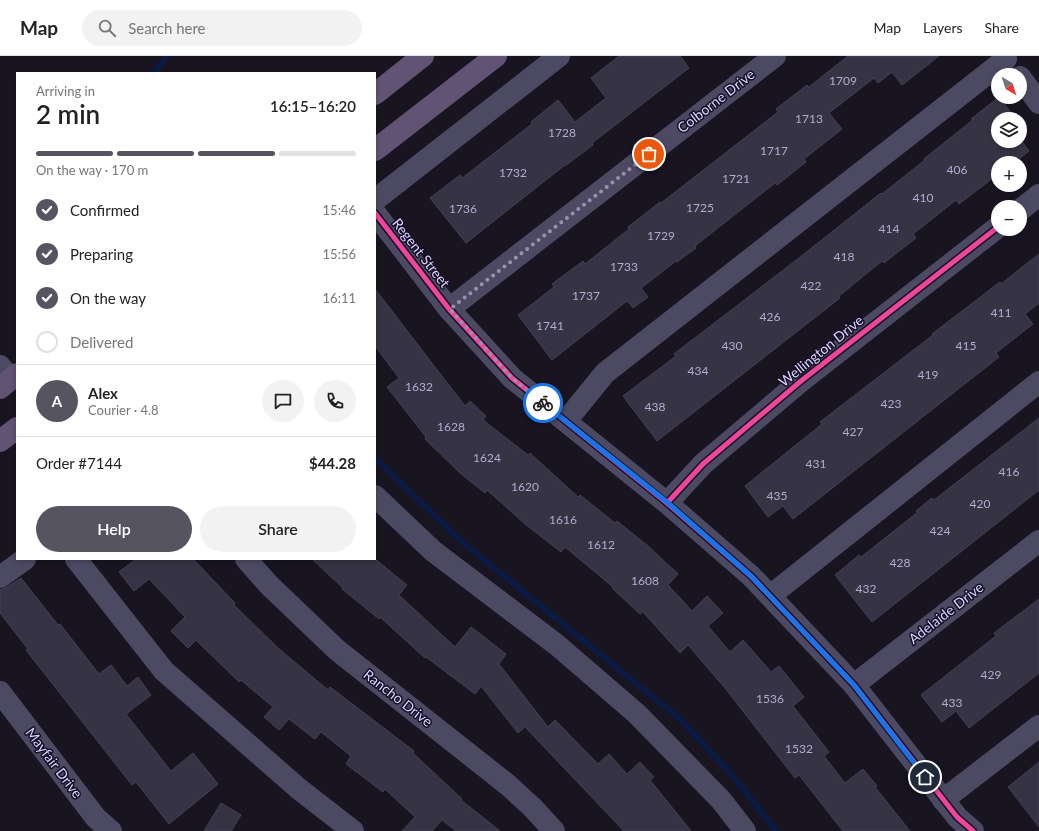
<!DOCTYPE html>
<html lang="en">
<head>
<meta charset="utf-8">
<style>
  :root { --surface:#fff; --page:#f2f2f2; --text:#222; --muted:#767676; --line:#e0e0e0; --accent:#575462 }
  body { margin:0; font-family:Lato,sans-serif; background:var(--page); color:var(--text); height:100vh; display:flex; flex-direction:column; font-size:15px; white-space:nowrap }
  * { box-sizing:border-box; margin:0 }
  p { font-size:13px; color:var(--muted) }
  .icon { flex:none; width:22px; height:22px; fill:none; stroke:currentColor; stroke-width:2; stroke-linecap:round; stroke-linejoin:round }
  .map { position:relative; flex:1; overflow:hidden }
  .details { position:absolute; left:16px; top:16px; width:360px; height:488px; display:flex; flex-direction:column; background:var(--surface); border-radius:0px; box-shadow:0 2px 6px #0003 }
  .details>* { flex:none }
  .needle { width:26px; rotate:142deg }
  .tools { position:absolute; left:991px; top:12px; display:grid; gap:8px }
  .tools a { display:grid; place-items:center; width:36px; height:36px; border-radius:50%; background:var(--surface); box-shadow:0 2px 6px #0003; font-size:20px }
  .pin { position:absolute; display:grid; place-items:center; width:34px; height:34px; color:#fff; margin:-17px; border:2px solid #fff; border-radius:50%; box-shadow:0 1px 4px #0007 }
  .courier { position:absolute; display:grid; place-items:center; width:40px; height:40px; margin:-20px; border:3px solid #1a73e8; border-radius:50%; background:#fff; color:#222; box-shadow:0 1px 5px #0007 }
  .overview em { font-style:normal; font-weight:600 }
  .overview div { display:flex; flex-direction:column-reverse }
  .overview { display:flex; align-items:center; justify-content:space-between; height:68px; padding:0 20px }
  h1 { font-size:26px; font-weight:600; line-height:30px }
  .bar { display:grid; grid-template-columns:repeat(4,1fr); gap:6px 4px; align-content:center; height:48px; padding:0 20px }
  .bar i { height:5px; border-radius:3px; background:var(--line) }
  .bar .selected { background:var(--accent) }
  .bar p { grid-column:span 4 }
  .line { display:flex; align-items:center; gap:10px; padding:0 20px; border-top:1px solid var(--line) }
  .line div { flex:1 }
  .round { display:grid; place-items:center; flex:none; width:42px; height:42px; border-radius:21px; background:var(--page) }
  ol { padding:0 20px; list-style:none }
  li { display:flex; align-items:center; gap:12px; height:44px }
  li p { margin-inline-start:auto }
  li .icon { padding:4px; border-radius:50%; background:var(--accent); color:#fff; stroke-width:4 }
  li:last-child { color:var(--muted) }
  li i { width:22px; height:22px; border:2px solid var(--line); border-radius:50% }
  .primary-button { display:flex; gap:8px; margin-top:auto; padding:8px 20px }
  .primary-button a { flex:1; height:46px; border-radius:24px; background:var(--accent); color:#fff; font-size:16px; font-weight:600; line-height:46px; text-align:center }
  .primary-button a+a { background:var(--page); color:var(--text) }
  header { display:flex; align-items:center; gap:24px; box-sizing:border-box; height:56px; padding:0 20px; background:var(--surface); border-bottom:1px solid var(--line) }
  header strong { font-size:19px }
  nav { display:flex; gap:22px; margin-inline-start:auto; font-size:14px }
  .search { width:280px; height:36px; background:var(--page); display:flex; align-items:center; gap:10px; box-sizing:border-box; padding:0 14px; border-radius:22px; color:var(--muted); font-size:15px }
  .map>svg:first-child { display:block }
</style>
</head>
<body>
<header>
<strong>Map</strong>
<div class="search"><svg class="icon" aria-label="search" viewBox="0 0 24 24"><circle cx="10" cy="10" r="6"/><path d="M15 15l6 6"/></svg>Search here</div>
<nav><a>Map</a><a>Layers</a><a>Share</a></nav>
</header>
<div class="map">
<svg width="1039" height="775" viewBox="0 0 1039 775">
  <rect width="100%" height="100%" fill="#181521"/>
  <g fill="none" stroke-linecap="round" stroke-linejoin="round">
    <g stroke="#0a1a43" stroke-width="6">
      <polyline points="154,17 167,0"/>
      <polyline points="375,402 461,485 680,663 734,721 776,775"/>
    </g>
  </g>
  <g fill="#363344" stroke="#454055">
    <polygon points="619,0 680,0 689,12 592,87 593,89 565,110 565,109 466,187 430,142 460,119 462,122 532,68 531,66 558,44 575,66 606,42 591,22"/>
    <polygon points="848,0 939,0 902,29 892,16 878,27 874,22 829,57 842,73 804,103 806,106 777,129 775,127 695,190 696,192 677,206 676,205 641,232 648,241 633,252 627,245 552,304 518,259 554,231 552,228 583,205 585,208 629,173 628,171 660,146 661,147 778,56 776,53 807,29 809,31"/>
    <polygon points="999,41 1016,63 998,63 998,85 1020,85 1020,83 1029,95 1014,107 998,107 998,118 959,148 956,144 913,178 916,182 884,207 882,205 839,240 840,242 657,385 623,340 676,300 674,298 799,202 881,137 882,138 925,104 924,103 974,63 971,63"/>
    <polygon points="1039,198 1039,247 1025,258 1033,268 996,297 999,301 793,463 783,450 768,461 745,430 822,368 820,366 933,279 932,278 1000,226 1001,228"/>
    <polygon points="375,233 465,350 470,345 486,360 483,364 528,399 530,397 578,441 580,439 615,467 617,465 648,490 678,518 668,529 692,555 707,540 723,557 708,570 730,596 743,584 771,616 779,610 804,641 793,650 829,696 824,700 845,727 863,713 877,730 875,731 910,775 843,775 799,719 795,722 725,632 688,589 680,597 643,556 640,558 612,532 613,531 565,491 561,496 525,468 487,434 485,437 460,417 425,383 426,381 387,331 399,322 375,290"/>
    <polygon points="1039,362 1039,434 872,566 835,519 859,499 861,501 918,456 916,455 932,442 934,444"/>
    <polygon points="136,503 193,503 235,547 234,549 278,592 328,634 330,631 414,695 413,697 462,743 461,744 500,775 456,775 442,764 432,775 402,775 415,761 385,733 383,736 346,708 351,700 321,676 315,683 289,663 279,674 264,661 273,651 241,624 239,626 196,584 188,592 171,575 185,561 149,523 134,535 119,516"/>
    <polygon points="312,503 375,503 407,529 399,539 455,591 471,571 506,598 499,608 548,671 555,664 598,708 609,698 627,718 640,706 654,721 650,724 691,775 624,775 525,671 518,677 481,630 475,638 426,601 425,602 380,561 379,563 342,533 343,532"/>
    <polygon points="21,522 58,569 60,568 99,618 111,609 127,630 138,621 151,639 126,658 171,715 193,697 218,728 169,768 136,726 132,729 26,594 28,593 0,557 0,534 7,531"/>
    <polygon points="1039,543 1039,617 969,672 956,655 942,666 921,639 996,580 994,577"/>
    <polygon points="1039,706 1039,771 1008,731"/>
    <polygon points="221,747 241,759 231,775 204,775"/>
  </g>
  <g fill="none" stroke-linecap="round" stroke-linejoin="round">
    <g stroke="#4c4962" stroke-width="22">
      <polyline points="1020,21 1039,47"/>
      <polyline points="375,144 559,0"/>
      <polyline points="1020,154 1039,139"/>
      <polyline points="375,157 449,253 512,322 667,447 751,520 854,629 957,761 973,775"/>
      <polyline points="449,253 775,0"/>
      <polyline points="0,310 11,323"/>
      <polyline points="566,365 605,317 1006,3"/>
      <polyline points="375,440 433,495 557,589 637,658 721,744 745,775"/>
      <polyline points="667,447 703,408 801,325 998,171"/>
      <polyline points="76,503 164,615 299,733 353,775"/>
      <polyline points="246,503 269,529 337,594 508,729 533,752 554,775"/>
      <polyline points="0,521 25,503"/>
      <polyline points="770,540 1039,326"/>
      <polyline points="854,629 1039,485"/>
      <polyline points="0,636 96,762 111,775"/>
      <polyline points="943,744 1039,670"/>
    </g>
    <g stroke="#615373" stroke-width="22">
      <polyline points="375,38 423,0"/>
      <polyline points="375,94 496,0"/>
      <polyline points="0,332 17,318"/>
      <polyline points="0,385 17,372"/>
    </g>
    <g stroke="#150f27" stroke-width="8">
      <g id="cycleway">
        <polyline points="375,157 449,253 512,322 667,447 751,520 854,629 957,761 973,775"/>
        <polyline points="667,447 703,408 801,325 998,171"/>
      </g>
    </g>
    <use href="#cycleway" stroke="#ed469a" stroke-width="5"/>
  </g>
  <g fill="none" stroke-linecap="round" stroke-linejoin="round">
    <polyline stroke="#9892b1" stroke-width="4" stroke-dasharray="0 7.2" points="543,347 512,322 450,253 649,98"/>
    <polyline stroke="#1a73e8" stroke-width="5" points="543,347 667,446 751,520 854,629 925,721"/>
  </g>
  <g text-anchor="middle" stroke-width="3" stroke-linejoin="round" paint-order="stroke">
    <g font-size="12" fill="#b3acd0">
      <text x="843" y="29">1709</text>
      <text x="809" y="67">1713</text>
      <text x="562" y="81">1728</text>
      <text x="774" y="99">1717</text>
      <text x="957" y="118">406</text>
      <text x="513" y="121">1732</text>
      <text x="736" y="127">1721</text>
      <text x="923" y="146">410</text>
      <text x="700" y="156">1725</text>
      <text x="463" y="157">1736</text>
      <text x="889" y="177">414</text>
      <text x="661" y="184">1729</text>
      <text x="844" y="205">418</text>
      <text x="624" y="215">1733</text>
      <text x="811" y="234">422</text>
      <text x="586" y="244">1737</text>
      <text x="1001" y="261">411</text>
      <text x="770" y="265">426</text>
      <text x="550" y="274">1741</text>
      <text x="732" y="294">430</text>
      <text x="966" y="294">415</text>
      <text x="698" y="319">434</text>
      <text x="928" y="323">419</text>
      <text x="419" y="335">1632</text>
      <text x="891" y="352">423</text>
      <text x="655" y="355">438</text>
      <text x="451" y="375">1628</text>
      <text x="853" y="380">427</text>
      <text x="487" y="406">1624</text>
      <text x="816" y="412">431</text>
      <text x="1009" y="420">416</text>
      <text x="525" y="435">1620</text>
      <text x="777" y="444">435</text>
      <text x="980" y="452">420</text>
      <text x="563" y="468">1616</text>
      <text x="940" y="479">424</text>
      <text x="601" y="493">1612</text>
      <text x="900" y="511">428</text>
      <text x="645" y="529">1608</text>
      <text x="866" y="537">432</text>
      <text x="991" y="623">429</text>
      <text x="770" y="647">1536</text>
      <text x="952" y="651">433</text>
      <text x="799" y="697">1532</text>
    </g>
    <g font-size="14" fill="#ddd5ff" stroke="#150f27">
      <text transform="translate(716 45) rotate(-38)" y="5">Colborne Drive</text>
      <text transform="translate(421 197) rotate(52)" y="5">Regent Street</text>
      <text transform="translate(821 295) rotate(-39)" y="5">Wellington Drive</text>
      <text transform="translate(946 557) rotate(-38)" y="5">Adelaide Drive</text>
      <text transform="translate(398 642) rotate(38)" y="5">Rancho Drive</text>
      <text transform="translate(54 707) rotate(53)" y="5">Mayfair Drive</text>
    </g>
  </g>
</svg>
<div class="tools">
<a><svg class="needle" viewBox="-14 -14 28 28"><path d="M0-13l5 13h-10z" fill="#e53935"/><path d="M0 13l5-13h-10z" fill="#767676"/></svg></a>
<a><svg class="icon" aria-label="layers" viewBox="0 0 24 24"><path d="M12 4l9 5-9 5-9-5zM3 14l9 5 9-5"/></svg></a>
<a>+</a>
<a>−</a>
</div>
<div class="pin" style="left:649px;top:98px;background:#ea580c"><svg class="icon" aria-label="bag" viewBox="0 0 24 24"><path d="M5 8h14l-1 12H6zM9 8a3 3 0 0 1 6 0"/></svg></div>
<div class="pin" style="left:925px;top:721px;background:#1f2937"><svg class="icon" aria-label="home" viewBox="0 0 24 24"><path d="M3 11l9-7 9 7M6 9v11h12V9"/></svg></div>
<div class="courier" style="left:543px;top:347px"><svg class="icon" aria-label="bike" viewBox="0 0 24 24"><circle cx="6" cy="16" r="4"/><circle cx="18" cy="16" r="4"/><path d="M6 16l4-8h5l3 8M10 8l3 8H6M13 5h3"/></svg></div>
<section class="details">
<div class="overview"><div><h1>2 min</h1><p>Arriving in</p></div><em>16:15–16:20</em></div>
<div class="bar"><i class="selected"></i><i class="selected"></i><i class="selected"></i><i></i><p>On the way · 170 m</p></div>
<ol>
<li><svg class="icon" aria-label="check" viewBox="0 0 24 24"><path d="M5 12l5 5 9-10"/></svg>Confirmed<p>15:46</p></li>
<li><svg class="icon" aria-label="check" viewBox="0 0 24 24"><path d="M5 12l5 5 9-10"/></svg>Preparing<p>15:56</p></li>
<li><svg class="icon" aria-label="check" viewBox="0 0 24 24"><path d="M5 12l5 5 9-10"/></svg>On the way<p>16:11</p></li>
<li><i></i>Delivered</li>
</ol>
<div class="line" style="height:72px"><b class="round" style="background:var(--accent);color:#fff">A</b><div><b>Alex</b><p>Courier · 4.8</p></div><a class="round"><svg class="icon" aria-label="chat" viewBox="0 0 24 24"><path d="M4 5h16v11H9l-5 4z"/></svg></a><a class="round"><svg class="icon" aria-label="phone" viewBox="0 0 24 24"><path d="M5 4h4l2 5-3 2q2 4 5 5l2-3 5 2v4C11 20 4 13 5 4z"/></svg></a></div>
<div class="line" style="height:52px"><div>Order #7144</div><b>$44.28</b></div>
<div class="primary-button"><a>Help</a><a>Share</a></div>
</section>
</div>
</body>
</html>
